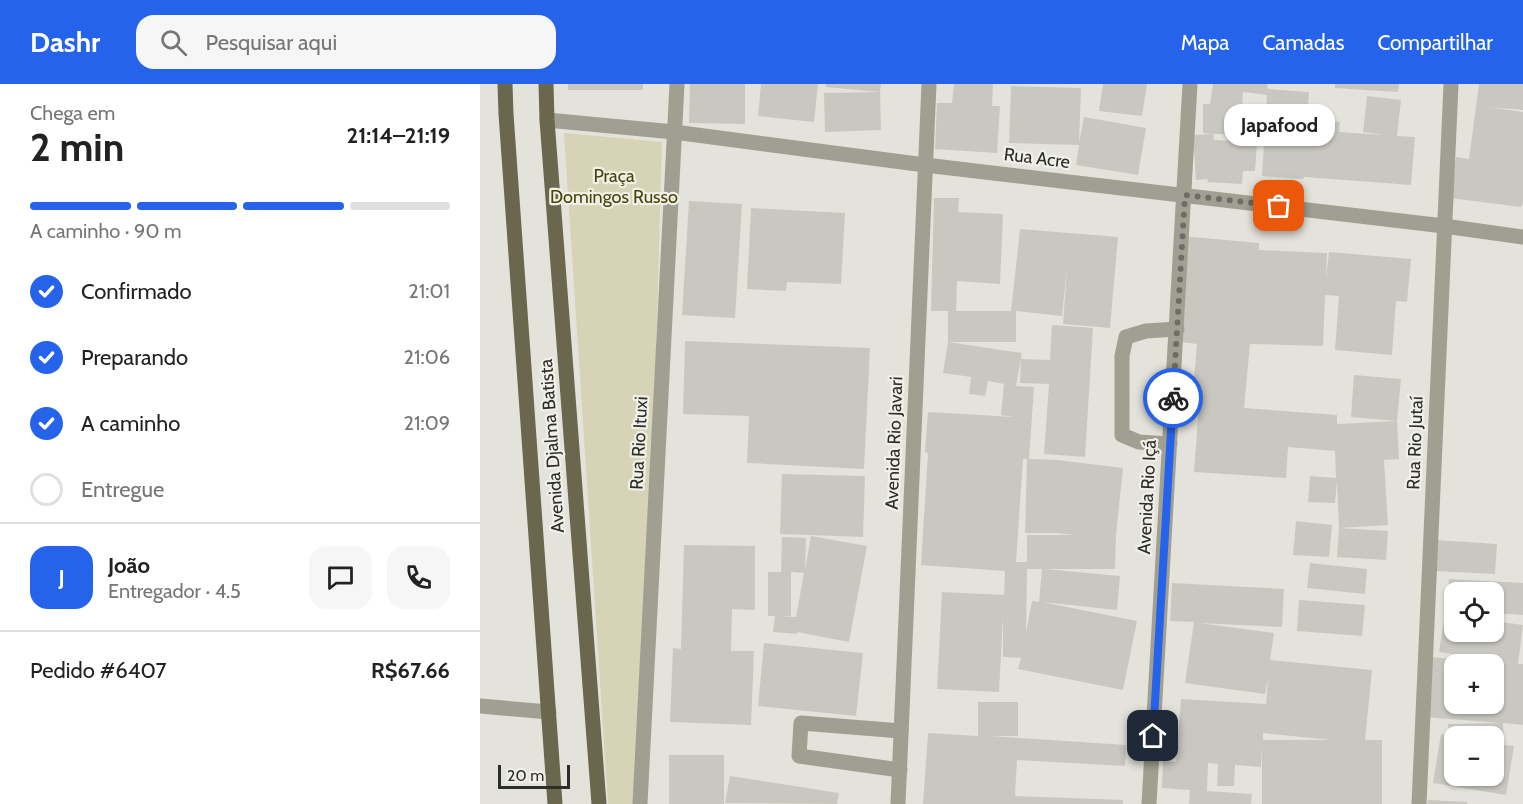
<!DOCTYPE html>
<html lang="pt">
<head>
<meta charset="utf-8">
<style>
  :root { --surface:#fff; --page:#f6f6f6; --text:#222; --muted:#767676; --line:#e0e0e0; --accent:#2563eb }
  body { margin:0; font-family:Cabin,sans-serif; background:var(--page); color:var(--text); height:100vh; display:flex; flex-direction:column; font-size:22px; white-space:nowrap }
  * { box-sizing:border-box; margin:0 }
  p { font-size:20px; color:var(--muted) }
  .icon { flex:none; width:33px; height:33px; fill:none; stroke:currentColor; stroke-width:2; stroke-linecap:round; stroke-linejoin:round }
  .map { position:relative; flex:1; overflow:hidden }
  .drawer { display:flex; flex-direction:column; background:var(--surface); width:480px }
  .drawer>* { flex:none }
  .controls { position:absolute; left:964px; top:498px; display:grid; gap:12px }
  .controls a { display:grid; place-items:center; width:60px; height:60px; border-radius:12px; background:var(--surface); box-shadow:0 2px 4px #0004; font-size:30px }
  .scale { position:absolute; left:18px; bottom:15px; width:72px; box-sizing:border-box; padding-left:6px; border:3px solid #2d2d2a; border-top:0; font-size:16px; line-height:21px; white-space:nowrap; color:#2d2d2a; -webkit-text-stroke:4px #f1f0e8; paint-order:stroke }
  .pin { position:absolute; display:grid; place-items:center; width:51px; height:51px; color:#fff; margin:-26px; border-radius:12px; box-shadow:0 3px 9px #0006 }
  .courier { position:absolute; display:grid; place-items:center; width:60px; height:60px; margin:-30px; border:4px solid #2563eb; border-radius:50%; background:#fff; color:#222; box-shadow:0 2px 8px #0007 }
  .bubble { position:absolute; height:42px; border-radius:18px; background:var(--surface); box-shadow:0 2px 4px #0004; font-size:20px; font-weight:700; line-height:42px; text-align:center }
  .headline em { font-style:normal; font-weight:700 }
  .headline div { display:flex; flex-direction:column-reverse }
  .headline { display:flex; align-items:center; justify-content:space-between; height:102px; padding:0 30px }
  h1 { font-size:39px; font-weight:700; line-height:45px }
  .bar { display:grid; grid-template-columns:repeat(4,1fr); gap:9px 6px; align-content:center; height:72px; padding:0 30px }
  .bar i { height:8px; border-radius:4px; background:var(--line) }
  .bar .active { background:var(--accent) }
  .bar p { grid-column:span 4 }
  .line { display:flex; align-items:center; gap:15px; padding:0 30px; border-top:2px solid var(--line) }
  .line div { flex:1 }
  .round { display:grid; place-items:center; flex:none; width:63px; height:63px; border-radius:18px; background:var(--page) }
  ol { padding:0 30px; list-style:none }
  li { display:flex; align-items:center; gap:18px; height:66px }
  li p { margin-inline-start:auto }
  li .icon { padding:6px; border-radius:50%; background:var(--accent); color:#fff; stroke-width:4 }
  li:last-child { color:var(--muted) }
  li i { width:33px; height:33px; border:3px solid var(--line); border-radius:50% }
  header { display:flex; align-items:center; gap:36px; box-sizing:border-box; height:84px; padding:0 30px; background:var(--accent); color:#fff }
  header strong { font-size:28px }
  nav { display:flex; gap:33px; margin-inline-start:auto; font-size:21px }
  .search { width:420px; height:54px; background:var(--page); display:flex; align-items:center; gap:15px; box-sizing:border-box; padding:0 21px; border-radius:18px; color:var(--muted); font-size:22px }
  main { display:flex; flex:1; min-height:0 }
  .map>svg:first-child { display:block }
</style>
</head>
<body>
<header>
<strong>Dashr</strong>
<div class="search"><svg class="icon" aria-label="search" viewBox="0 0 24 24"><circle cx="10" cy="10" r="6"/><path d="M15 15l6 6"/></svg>Pesquisar aqui</div>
<nav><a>Mapa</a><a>Camadas</a><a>Compartilhar</a></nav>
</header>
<main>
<section class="drawer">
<div class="headline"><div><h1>2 min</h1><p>Chega em</p></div><em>21:14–21:19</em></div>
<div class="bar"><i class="active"></i><i class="active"></i><i class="active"></i><i></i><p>A caminho · 90 m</p></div>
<ol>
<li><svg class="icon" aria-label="check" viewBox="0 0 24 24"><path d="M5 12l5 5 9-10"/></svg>Confirmado<p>21:01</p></li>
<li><svg class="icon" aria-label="check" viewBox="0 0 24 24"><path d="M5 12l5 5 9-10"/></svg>Preparando<p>21:06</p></li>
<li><svg class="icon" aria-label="check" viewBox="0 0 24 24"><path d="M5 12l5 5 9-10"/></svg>A caminho<p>21:09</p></li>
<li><i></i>Entregue</li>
</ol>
<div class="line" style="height:108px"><b class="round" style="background:var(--accent);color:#fff">J</b><div><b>João</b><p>Entregador · 4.5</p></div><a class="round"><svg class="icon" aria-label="chat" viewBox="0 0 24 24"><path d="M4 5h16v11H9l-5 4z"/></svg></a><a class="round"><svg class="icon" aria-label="phone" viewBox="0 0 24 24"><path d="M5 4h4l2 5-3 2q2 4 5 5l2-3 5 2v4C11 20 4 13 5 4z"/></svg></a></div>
<div class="line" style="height:78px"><div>Pedido #6407</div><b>R$67.66</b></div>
</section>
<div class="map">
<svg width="1043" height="720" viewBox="0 0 1043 720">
  <rect width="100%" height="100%" fill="#e4e3db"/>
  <polygon fill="#d6d3b6" points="84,49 182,58 163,720 128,720"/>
  <g fill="#c9c8c0" fill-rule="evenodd">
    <rect x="88" y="0" width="75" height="6"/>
    <polygon points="210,0 265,0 265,40 209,39"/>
    <polygon points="281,0 338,0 334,38 278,32"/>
    <polygon points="346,0 401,0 400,8 346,3"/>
    <polygon points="474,0 513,0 512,22 520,22 517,69 455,65 457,19 472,19"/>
    <polygon points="623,0 667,0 662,32 619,27"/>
    <polygon points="733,0 787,0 788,5 829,8 827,35 860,38 859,48 903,51 883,48 887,12 921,16 917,52 935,53 931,101 824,93 823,95 782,92 787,11 763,8 762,21 783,21 782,51 733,50 734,56 777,58 775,87 763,87 762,100 727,98 728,95 716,96 713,51 733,50 723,49 723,20 730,20"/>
    <polygon points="855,0 919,0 918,8 855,4"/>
    <polygon points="999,0 1043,0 1043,26 1009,23 1043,28 1043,119 1041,123 970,114 976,73 989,75"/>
    <polygon points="531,2 601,4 599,59 604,33 666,44 658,91 596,81 599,61 529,59"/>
    <polygon points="400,8 401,46 345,48 344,9"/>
    <polygon points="454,114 479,114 478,128 523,130 520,200 477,197 476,227 531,227 540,145 638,153 630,244 583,240 587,183 582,232 536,227 536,258 468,258 468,227 451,227"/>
    <polygon points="209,117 262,120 255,234 202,231"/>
    <polygon points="271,124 365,129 361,200 307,198 306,207 267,205"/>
    <polygon points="702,152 779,159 779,166 847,169 846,195 849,168 931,175 927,218 916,217 912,271 855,266 859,212 845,211 843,262 770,260 764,324 857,331 857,340 917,337 919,375 904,376 908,441 859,444 857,397 855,419 828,418 830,392 856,394 855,367 808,363 806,394 714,388 719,321 728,321 712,320 717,260 693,257"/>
    <polygon points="572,241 613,244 605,373 564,370 569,300 540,299 541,275 570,276"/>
    <polygon points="205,257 390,264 384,385 267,379 269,332 203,330"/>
    <path d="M468,258L542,269L536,302L554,303L549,375L577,376L643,384L636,451L635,485H565L640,492L637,526L562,518L657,537L643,606L538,585L541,574L523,573V533L519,608L457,605L462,508L524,511L525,487L441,481L448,369L445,368L448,328L534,333L521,331L524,300L508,297L505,312L489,310L491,293L463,289ZM543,375H547L545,449H576L594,451H547V478H536ZM547,485H562L559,518L552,517L546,549Z"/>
    <polygon points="874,291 921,295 917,337 871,333"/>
    <polygon points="302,390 385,392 383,453 300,450"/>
    <polygon points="816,437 852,441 849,473 813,471"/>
    <polygon points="859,444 908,447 906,476 857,473"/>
    <path d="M331,452L387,462L369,558L317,548V550L293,548L295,532H288V488H301L302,453L326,454L325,486ZM311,488L324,489L316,533L299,532H311Z"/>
    <polygon points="955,456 1017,460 1015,490 953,487"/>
    <polygon points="204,461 275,462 275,526 252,525 251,567 274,567 271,641 190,638 193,564 201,565"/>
    <polygon points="830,479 887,485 885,510 827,504"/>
    <polygon points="969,495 1043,499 1043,531 1014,529 1014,508 975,508 975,528 967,527"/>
    <path d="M692,499L804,505L802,543L719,539L794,549L790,576L892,586L885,656H902V720H782V662L781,683L755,681L754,702H737L738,680L728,679L727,707L772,710L771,720H709L710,706L682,704L683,677L696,678L701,615L786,620L788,595L785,610L705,599L714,538L690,537ZM783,649L851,656H783Z"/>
    <polygon points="819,516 885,521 882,552 817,547"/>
    <path d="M965,530L975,531V548H1014V537L1043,541L1038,580H1043V641L1023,639L1024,661L1034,662L1026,711L953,699L961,650L969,652L968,640L1020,639L944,633L949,573L1030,579L959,568ZM975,580H1014V620H975ZM975,652H1014V692H975Z"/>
    <polygon points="284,559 383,569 376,632 278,622"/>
    <polygon points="498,618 538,618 538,652 510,652 646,661 645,682 537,676 535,712 643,716 643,720 443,720 448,649 498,652"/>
    <rect x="189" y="671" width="55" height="49"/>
    <polygon points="250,692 359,709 357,720 245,719"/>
    <polygon points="948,716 987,718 987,720 947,720"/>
  </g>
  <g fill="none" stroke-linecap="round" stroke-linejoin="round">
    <g stroke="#a09f91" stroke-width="15">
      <polyline points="67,36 194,48 445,81 964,142 1043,153"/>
      <polyline points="690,360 659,358 642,351 642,272 646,253 666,247 697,245"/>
      <polyline points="0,622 69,628"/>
      <polyline points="420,686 319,672 321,639 421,647"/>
      <polyline points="160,720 197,0"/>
      <polyline points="418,720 449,0"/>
      <polyline points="669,720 710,0"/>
      <polyline points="939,720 971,0"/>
    </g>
    <g stroke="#6a674e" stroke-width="15">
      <polyline points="25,0 26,30 75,720"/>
      <polyline points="66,0 67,36 119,720"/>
    </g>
  </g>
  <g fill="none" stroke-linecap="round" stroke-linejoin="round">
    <polyline stroke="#6d6d68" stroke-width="6" stroke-dasharray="0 10.8" points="693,314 705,111 799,122"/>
    <polyline stroke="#2563eb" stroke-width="8" points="673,652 693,314"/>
  </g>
  <g text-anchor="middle" stroke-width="4.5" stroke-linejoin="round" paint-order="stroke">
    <g font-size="18" fill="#2d2d2a" stroke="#f1f0e8">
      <text transform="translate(557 74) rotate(7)" y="6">Rua Acre</text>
      <text transform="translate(159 359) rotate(-87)" y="6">Rua Rio Ituxi</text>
      <text transform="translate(414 359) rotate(-88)" y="6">Avenida Rio Javari</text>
      <text transform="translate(935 359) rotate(-88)" y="6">Rua Rio Jutaí</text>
      <text transform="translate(72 362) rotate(-94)" y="6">Avenida Djalma Batista</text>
      <text transform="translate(667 413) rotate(-87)" y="6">Avenida Rio Içá</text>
    </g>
    <g font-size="18" fill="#4b4308" stroke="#f1f0e8">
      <text x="134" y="98">Praça<tspan x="134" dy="21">Domingos Russo</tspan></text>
    </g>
  </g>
</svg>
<div class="controls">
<a><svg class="icon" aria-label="locate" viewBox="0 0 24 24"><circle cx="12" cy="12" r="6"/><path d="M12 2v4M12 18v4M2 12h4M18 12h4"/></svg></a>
<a>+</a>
<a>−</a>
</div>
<div class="scale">20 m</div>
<div class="pin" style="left:799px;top:122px;background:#ea580c"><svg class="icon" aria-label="bag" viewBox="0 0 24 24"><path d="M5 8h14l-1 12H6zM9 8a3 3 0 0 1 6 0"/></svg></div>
<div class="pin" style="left:673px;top:652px;background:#1f2937"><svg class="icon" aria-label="home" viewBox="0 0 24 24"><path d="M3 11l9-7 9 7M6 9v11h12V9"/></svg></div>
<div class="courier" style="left:693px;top:314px"><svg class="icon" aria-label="bike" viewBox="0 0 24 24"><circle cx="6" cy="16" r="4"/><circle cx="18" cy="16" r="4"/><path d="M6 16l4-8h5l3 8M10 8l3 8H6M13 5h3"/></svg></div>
<div class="bubble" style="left:744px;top:20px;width:111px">Japafood</div>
</div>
</main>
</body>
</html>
